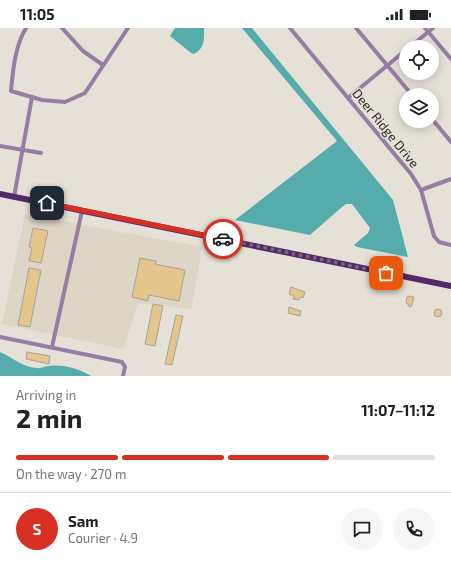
<!DOCTYPE html>
<html lang="en">
<head>
<meta charset="utf-8">
<style>
  :root { --surface:#fff; --page:#f6f6f6; --text:#202124; --muted:#757577; --line:#e0e0e0; --accent:#d93025 }
  body { margin:0; font-family:"Exo 2",sans-serif; background:var(--page); color:var(--text); height:100vh; display:flex; flex-direction:column; font-size:15px; white-space:nowrap }
  * { box-sizing:border-box; margin:0 }
  p { font-size:13px; color:var(--muted) }
  .icon { flex:none; width:22px; height:22px; fill:none; stroke:currentColor; stroke-width:2; stroke-linecap:round; stroke-linejoin:round }
  .map { position:relative; height:348px; overflow:hidden }
  .details { display:flex; flex-direction:column; background:var(--surface); flex:1 }
  .details>* { flex:none }
  .fabs { position:absolute; left:399px; top:12px; display:grid; gap:8px }
  .fabs a { display:grid; place-items:center; width:40px; height:40px; border-radius:50%; background:var(--surface); box-shadow:0 2px 10px #0003; font-size:20px }
  .pin { position:absolute; display:grid; place-items:center; width:34px; height:34px; color:#fff; margin:-17px; border-radius:8px; box-shadow:0 2px 6px #0006 }
  .courier { position:absolute; display:grid; place-items:center; width:40px; height:40px; margin:-20px; border:3px solid #d93025; border-radius:50%; background:#fff; color:#222; box-shadow:0 1px 5px #0007 }
  .head em { font-style:normal; font-weight:700 }
  .head div { display:flex; flex-direction:column-reverse }
  .head { display:flex; align-items:center; justify-content:space-between; height:68px; padding:0 16px }
  h1 { font-size:26px; font-weight:700; line-height:30px }
  .bar { display:grid; grid-template-columns:repeat(4,1fr); gap:6px 4px; align-content:center; height:48px; padding:0 16px }
  .bar i { height:5px; border-radius:3px; background:var(--line) }
  .bar .on { background:var(--accent) }
  .bar p { grid-column:span 4 }
  .line { display:flex; align-items:center; gap:10px; padding:0 16px; border-top:1px solid var(--line) }
  .line div { flex:1 }
  .round { display:grid; place-items:center; flex:none; width:42px; height:42px; border-radius:21px; background:var(--page) }
  .status { display:flex; justify-content:space-between; align-items:center; height:28px; padding:0 20px; background:var(--surface); direction:ltr }
  .status svg { height:11px; fill:currentColor }
  .map>svg:first-child { display:block }
</style>
</head>
<body>
<div class="status"><b>11:05</b><svg viewBox="0 0 49 12"><path d="M0 12V9h3v3zM5 12V6h3v6zM10 12V3h3v9zM15 12V0h3v12zM26 1h20v11H26zM47 4h2v5h-2z"/></svg></div>
<div class="map">
<svg width="451" height="348" viewBox="0 0 451 348">
  <rect width="100%" height="100%" fill="#e5e1d7"/>
  <polygon fill="#ddd5c5" points="25,186 202,219 191,281 138,275 123,321 2,296"/>
  <g fill="#56acac">
    <path d="M175,0H204C204,12 205,20 194,26L191,25L170,8Z"/>
    <polygon points="242,0 252,0 393,172 408,229 357,219 354,217 368,205 370,200 352,176 346,176 342,179 310,207 235,192 337,113"/>
    <path d="M0,324C11,329 25,340 37,340C41,341 45,338 49,338C64,336 79,341 91,348H0Z"/>
  </g>
  <g fill="#e4c58b" stroke="#a7a39a">
    <polygon points="33,200 48,203 41,235 29,233 32,220 29,219"/>
    <polygon points="140,230 156,233 155,236 185,242 179,273 149,267 148,273 132,269"/>
    <polygon points="29,240 41,242 30,299 18,297"/>
    <polygon points="291,259 305,264 303,270 300,269 299,272 293,271 294,268 289,266"/>
    <polygon points="410,268 414,269 411,279 408,278 408,276 406,275 407,269"/>
    <polygon points="153,276 163,278 155,318 145,316"/>
    <polygon points="289,279 301,283 300,288 288,285"/>
    <circle cx="438" cy="285" r="4"/>
    <polygon points="176,287 183,288 172,337 165,336"/>
    <polygon points="27,324 50,328 49,336 26,331"/>
  </g>
  <g fill="none" stroke-linecap="round" stroke-linejoin="round">
    <g stroke="#957da4" stroke-width="4">
      <path d="M26,0C15,18 13,42 11,63L42,72L65,74L85,65L128,0"/>
      <polyline points="62,0 83,23 103,37"/>
      <polyline points="290,0 411,146 421,162 434,208 439,214 451,217"/>
      <polyline points="356,0 412,67"/>
      <polyline points="425,0 451,31"/>
      <polyline points="410,19 433,0"/>
      <polyline points="348,70 406,22"/>
      <polyline points="432,91 451,114"/>
      <polyline points="0,118 41,125"/>
      <polyline points="421,162 451,151"/>
      <polyline points="14,169 32,69"/>
      <polyline points="0,309 122,334 125,339 123,348"/>
      <polyline points="52,319 82,183"/>
    </g>
    <polyline stroke="#55286e" stroke-width="6" points="0,166 451,258"/>
  </g>
  <g fill="none" stroke-linecap="round" stroke-linejoin="round">
    <polyline stroke="#716e68" stroke-width="4" stroke-dasharray="0 7.2" points="223,211 386,245"/>
    <polyline stroke="#d93025" stroke-width="5" points="47,175 223,211"/>
  </g>
  <g text-anchor="middle" stroke-width="3" stroke-linejoin="round" paint-order="stroke">
    <g font-size="13" fill="#32302d" stroke="#e5e1d7">
      <text transform="translate(386 100) rotate(51)" y="5">Deer Ridge Drive</text>
    </g>
  </g>
</svg>
<div class="fabs">
<a><svg class="icon" aria-label="locate" viewBox="0 0 24 24"><circle cx="12" cy="12" r="6"/><path d="M12 2v4M12 18v4M2 12h4M18 12h4"/></svg></a>
<a><svg class="icon" aria-label="layers" viewBox="0 0 24 24"><path d="M12 4l9 5-9 5-9-5zM3 14l9 5 9-5"/></svg></a>
</div>
<div class="pin" style="left:386px;top:245px;background:#ea580c"><svg class="icon" aria-label="bag" viewBox="0 0 24 24"><path d="M5 8h14l-1 12H6zM9 8a3 3 0 0 1 6 0"/></svg></div>
<div class="pin" style="left:47px;top:175px;background:#1f2937"><svg class="icon" aria-label="home" viewBox="0 0 24 24"><path d="M3 11l9-7 9 7M6 9v11h12V9"/></svg></div>
<div class="courier" style="left:223px;top:211px"><svg class="icon" aria-label="car" viewBox="0 0 24 24"><path d="M5 17H2v-5l4-1 3-4h7l3 4 3 1v5h-3M9 17h6M6 11h13"/><circle cx="7" cy="17" r="2"/><circle cx="17" cy="17" r="2"/></svg></div>
</div>
<section class="details">
<div class="head"><div><h1>2 min</h1><p>Arriving in</p></div><em>11:07–11:12</em></div>
<div class="bar"><i class="on"></i><i class="on"></i><i class="on"></i><i></i><p>On the way · 270 m</p></div>
<div class="line" style="height:72px"><b class="round" style="background:var(--accent);color:#fff">S</b><div><b>Sam</b><p>Courier · 4.9</p></div><a class="round"><svg class="icon" aria-label="chat" viewBox="0 0 24 24"><path d="M4 5h16v11H9l-5 4z"/></svg></a><a class="round"><svg class="icon" aria-label="phone" viewBox="0 0 24 24"><path d="M5 4h4l2 5-3 2q2 4 5 5l2-3 5 2v4C11 20 4 13 5 4z"/></svg></a></div>
</section>
</body>
</html>
